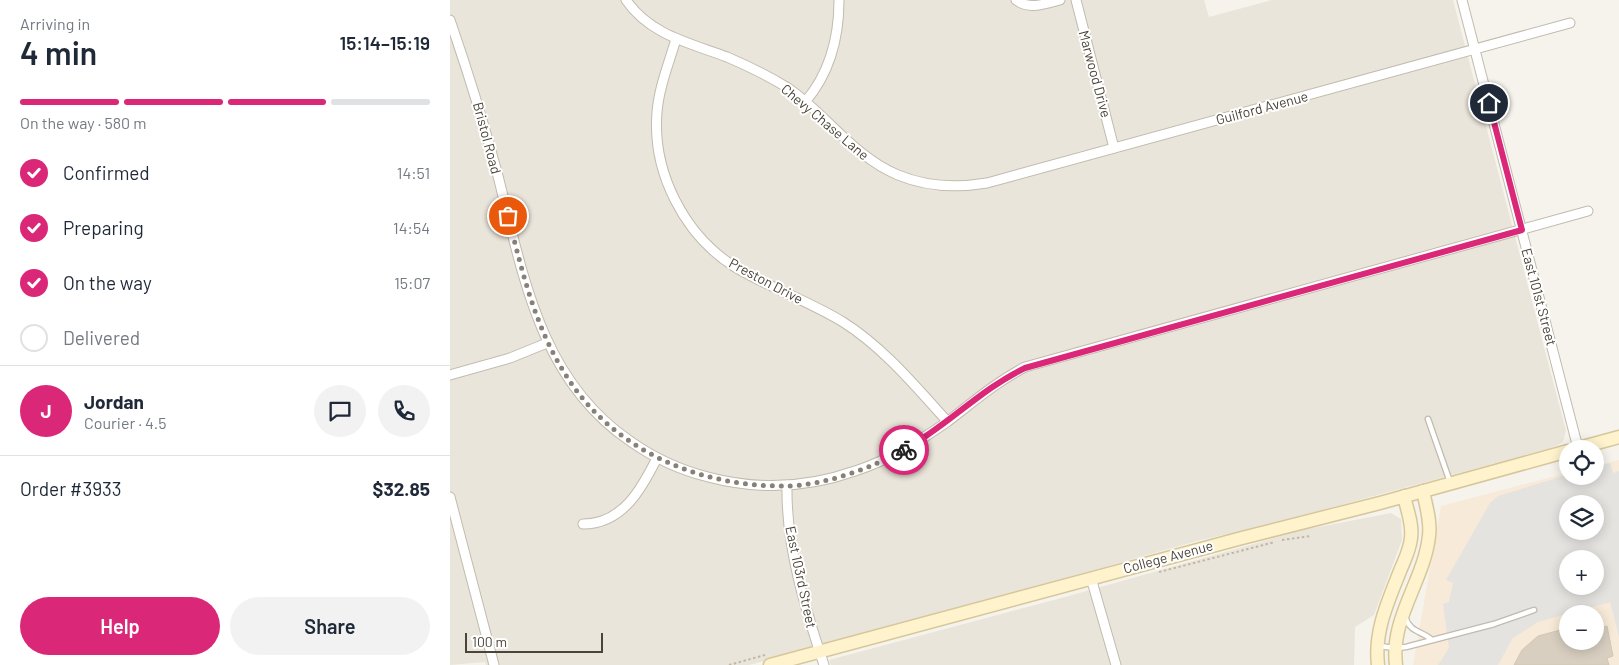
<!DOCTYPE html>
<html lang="en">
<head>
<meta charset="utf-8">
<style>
  :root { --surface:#fff; --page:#f2f2f3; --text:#1f2937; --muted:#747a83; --line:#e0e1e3; --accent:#db2777 }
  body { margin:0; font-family:Barlow,sans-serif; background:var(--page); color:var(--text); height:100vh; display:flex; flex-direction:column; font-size:19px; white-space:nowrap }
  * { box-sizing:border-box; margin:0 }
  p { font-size:16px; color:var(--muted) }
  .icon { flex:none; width:28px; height:28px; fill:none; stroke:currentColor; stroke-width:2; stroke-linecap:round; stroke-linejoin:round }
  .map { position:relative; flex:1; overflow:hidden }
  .sheet { display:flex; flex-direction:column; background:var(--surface); width:450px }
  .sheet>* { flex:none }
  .tools { position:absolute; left:1109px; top:440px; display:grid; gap:10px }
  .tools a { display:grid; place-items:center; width:45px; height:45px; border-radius:50%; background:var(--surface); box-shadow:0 2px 12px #0003; font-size:25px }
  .scale { position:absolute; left:15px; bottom:12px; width:138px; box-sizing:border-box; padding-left:5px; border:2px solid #4b4439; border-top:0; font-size:14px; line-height:18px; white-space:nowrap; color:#4b4439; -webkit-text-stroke:4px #fff; paint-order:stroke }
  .pin { position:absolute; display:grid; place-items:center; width:42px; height:42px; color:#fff; margin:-21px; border:2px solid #fff; border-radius:50%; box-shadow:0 1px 5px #0007 }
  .courier { position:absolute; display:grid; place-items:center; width:50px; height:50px; margin:-25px; border:4px solid #db2777; border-radius:50%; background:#fff; color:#222; box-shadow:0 1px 6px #0007 }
  .overview em { font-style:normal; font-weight:600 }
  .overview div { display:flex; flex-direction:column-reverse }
  .overview { display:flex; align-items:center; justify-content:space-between; height:85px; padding:0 20px }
  h1 { font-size:32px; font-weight:600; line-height:38px }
  .bar { display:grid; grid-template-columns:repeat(4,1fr); gap:8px 5px; align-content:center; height:60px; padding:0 20px }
  .bar i { height:6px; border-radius:4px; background:var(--line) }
  .bar .on { background:var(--accent) }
  .bar p { grid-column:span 4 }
  .line { display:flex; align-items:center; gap:12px; padding:0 20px; border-top:1px solid var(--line) }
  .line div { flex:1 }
  .round { display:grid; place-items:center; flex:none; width:52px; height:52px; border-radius:26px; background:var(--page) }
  ol { padding:0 20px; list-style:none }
  li { display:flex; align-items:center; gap:15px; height:55px }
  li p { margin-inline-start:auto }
  li .icon { padding:5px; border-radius:50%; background:var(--accent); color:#fff; stroke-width:4 }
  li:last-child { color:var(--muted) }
  li i { width:28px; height:28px; border:2px solid var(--line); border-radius:50% }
  .primary-button { display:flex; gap:10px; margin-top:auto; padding:10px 20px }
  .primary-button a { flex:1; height:58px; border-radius:30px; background:var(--accent); color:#fff; font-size:20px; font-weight:600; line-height:58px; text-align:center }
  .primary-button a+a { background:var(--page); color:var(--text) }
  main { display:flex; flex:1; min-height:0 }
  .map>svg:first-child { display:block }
</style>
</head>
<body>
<main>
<section class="sheet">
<div class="overview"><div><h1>4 min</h1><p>Arriving in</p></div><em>15:14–15:19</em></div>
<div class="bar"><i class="on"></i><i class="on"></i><i class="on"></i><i></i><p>On the way · 580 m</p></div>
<ol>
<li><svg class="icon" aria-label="check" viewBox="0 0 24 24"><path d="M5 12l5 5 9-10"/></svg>Confirmed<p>14:51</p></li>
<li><svg class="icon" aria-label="check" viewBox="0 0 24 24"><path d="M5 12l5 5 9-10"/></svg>Preparing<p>14:54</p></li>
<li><svg class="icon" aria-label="check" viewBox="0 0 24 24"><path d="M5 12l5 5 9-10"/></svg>On the way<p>15:07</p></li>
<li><i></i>Delivered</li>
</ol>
<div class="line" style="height:90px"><b class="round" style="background:var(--accent);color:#fff">J</b><div><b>Jordan</b><p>Courier · 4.5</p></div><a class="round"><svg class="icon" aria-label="chat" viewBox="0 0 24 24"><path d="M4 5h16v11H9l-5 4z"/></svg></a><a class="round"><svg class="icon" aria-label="phone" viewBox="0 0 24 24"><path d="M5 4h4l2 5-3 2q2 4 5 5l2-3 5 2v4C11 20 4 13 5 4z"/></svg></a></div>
<div class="line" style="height:65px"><div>Order #3933</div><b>$32.85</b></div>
<div class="primary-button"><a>Help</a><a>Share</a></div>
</section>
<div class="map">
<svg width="1169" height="665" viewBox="0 0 1169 665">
  <rect width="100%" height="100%" fill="#f6f3ec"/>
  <g fill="#eae5da">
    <polygon points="0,0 754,0 759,17 822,0 1003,0 1116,431 1113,442 1101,448 817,525 747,541 383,643 299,665 36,665 35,662 0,665"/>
    <polygon points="941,513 951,519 952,540 924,615 905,627 904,665 381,665 379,660 615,597 853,530"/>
  </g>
  <path fill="#f7ead8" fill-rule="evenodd" d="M1169,460V665H963L991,506L1117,473L1118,476H1145V466ZM1118,504H1145V531H1118ZM1118,559H1145V586H1118ZM1118,614H1145V641H1118Z"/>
  <path fill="#e5e3e0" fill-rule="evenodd" d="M1160,463L1163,473L1169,471V637L1160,602L1088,622L1063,638L1048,665H988L999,648L993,604L999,602L1003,583L996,580L1040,503L1048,496L1117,475L1145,476V467ZM1118,504H1145V531H1118ZM1118,559H1145V586H1118Z"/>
  <polygon fill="#d8cfc1" stroke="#d3c7b4" points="1148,619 1151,628 1157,626 1163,656 1157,658 1159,665 1064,665 1072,650 1088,636 1118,628 1118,641 1145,641 1145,620"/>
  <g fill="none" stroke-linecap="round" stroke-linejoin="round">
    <g stroke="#c2bbae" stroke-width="7">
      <g id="service">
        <polyline points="978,419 1000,482"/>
        <path d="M955,617C960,632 971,631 981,639"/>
        <polyline points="929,646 945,648 956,647 1044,624 1084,610"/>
      </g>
    </g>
    <g stroke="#c2bbae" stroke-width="11">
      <g id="minor">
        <path d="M176,0C200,35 240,43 277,57C298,66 319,76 338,88C376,114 404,157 448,175C477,187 507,188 537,183L1120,23"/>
        <path d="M566,0C579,10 595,4 610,0"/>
        <polyline points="626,0 664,148"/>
        <polyline points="1012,0 1128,448"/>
        <path d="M0,20C18,72 34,124 48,176C73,275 90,380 180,441C204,458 230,470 258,477C307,490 357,488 405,471C439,460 468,442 497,422C522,403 546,382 575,367L1138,211"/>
        <path d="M226,39C219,63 209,87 207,112C202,172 234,235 285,267C320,288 359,301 393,322C433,347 466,387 497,421"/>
        <path d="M355,102C380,73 389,38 389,0"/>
        <polyline points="0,375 60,358 97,343"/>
        <path d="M337,486C336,547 355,608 374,665"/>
        <polyline points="0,497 44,665"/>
        <path d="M133,524C173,524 192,488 207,458"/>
        <polyline points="641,578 666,665"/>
      </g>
    </g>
    <g stroke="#d6c79b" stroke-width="15">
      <g id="secondary">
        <polyline points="1125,449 1169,437"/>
        <polyline points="320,665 792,538 930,503 1118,451"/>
        <path d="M928,665C924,631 938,602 950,571C954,561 960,550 961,538C963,524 957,510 954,496"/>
        <path d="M946,665C940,618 974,581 979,536C981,521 976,506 973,491"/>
      </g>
    </g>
    <g stroke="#c4b79f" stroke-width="2" stroke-dasharray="2.5 2.5" stroke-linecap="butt">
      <polyline points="832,540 861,536"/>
      <polyline points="709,572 825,542"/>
      <polyline points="279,665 315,655"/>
    </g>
    <use href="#service" stroke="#fff" stroke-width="4.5"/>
    <use href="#minor" stroke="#fff" stroke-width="9"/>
    <use href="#secondary" stroke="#fff3cd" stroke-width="12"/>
  </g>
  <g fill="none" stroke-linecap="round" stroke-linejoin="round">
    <path stroke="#878178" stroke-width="5" stroke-dasharray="0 9" d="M58,216C72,270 84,324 114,372C160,449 248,487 335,486C373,486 422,468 454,450"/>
    <path stroke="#db2777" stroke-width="6" d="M454,450C497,426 531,389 575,368L1072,230L1039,103"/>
  </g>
  <g text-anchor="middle" stroke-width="4" stroke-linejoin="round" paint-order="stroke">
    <g font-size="14" fill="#4b4439" stroke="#fff">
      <text transform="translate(645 74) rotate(75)" y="5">Marwood Drive</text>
      <text transform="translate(812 108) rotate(-15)" y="5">Guilford Avenue</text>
      <text transform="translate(375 122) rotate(40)" y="5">Chevy Chase Lane</text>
      <text transform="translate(37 138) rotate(75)" y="5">Bristol Road</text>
      <text transform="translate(316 281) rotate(28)" y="5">Preston Drive</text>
      <text transform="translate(1089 297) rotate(75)" y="5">East 101st Street</text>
      <text transform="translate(718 557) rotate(-15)" y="5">College Avenue</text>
      <text transform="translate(351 577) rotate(78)" y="5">East 103rd Street</text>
    </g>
  </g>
</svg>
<div class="tools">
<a><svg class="icon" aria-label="locate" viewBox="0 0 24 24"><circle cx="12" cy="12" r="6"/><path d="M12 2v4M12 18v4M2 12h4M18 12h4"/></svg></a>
<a><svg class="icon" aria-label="layers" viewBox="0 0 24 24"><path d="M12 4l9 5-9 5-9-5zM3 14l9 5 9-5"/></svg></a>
<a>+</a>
<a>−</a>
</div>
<div class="scale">100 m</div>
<div class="pin" style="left:58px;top:216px;background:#ea580c"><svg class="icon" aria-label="bag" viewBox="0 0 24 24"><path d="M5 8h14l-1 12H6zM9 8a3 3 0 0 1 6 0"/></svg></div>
<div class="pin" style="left:1039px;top:103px;background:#1f2937"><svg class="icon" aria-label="home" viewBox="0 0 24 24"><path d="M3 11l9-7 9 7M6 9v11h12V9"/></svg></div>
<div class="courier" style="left:454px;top:450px"><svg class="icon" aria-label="bike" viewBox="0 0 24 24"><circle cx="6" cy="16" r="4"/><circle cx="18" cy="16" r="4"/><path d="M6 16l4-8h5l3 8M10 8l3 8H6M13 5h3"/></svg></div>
</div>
</main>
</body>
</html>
